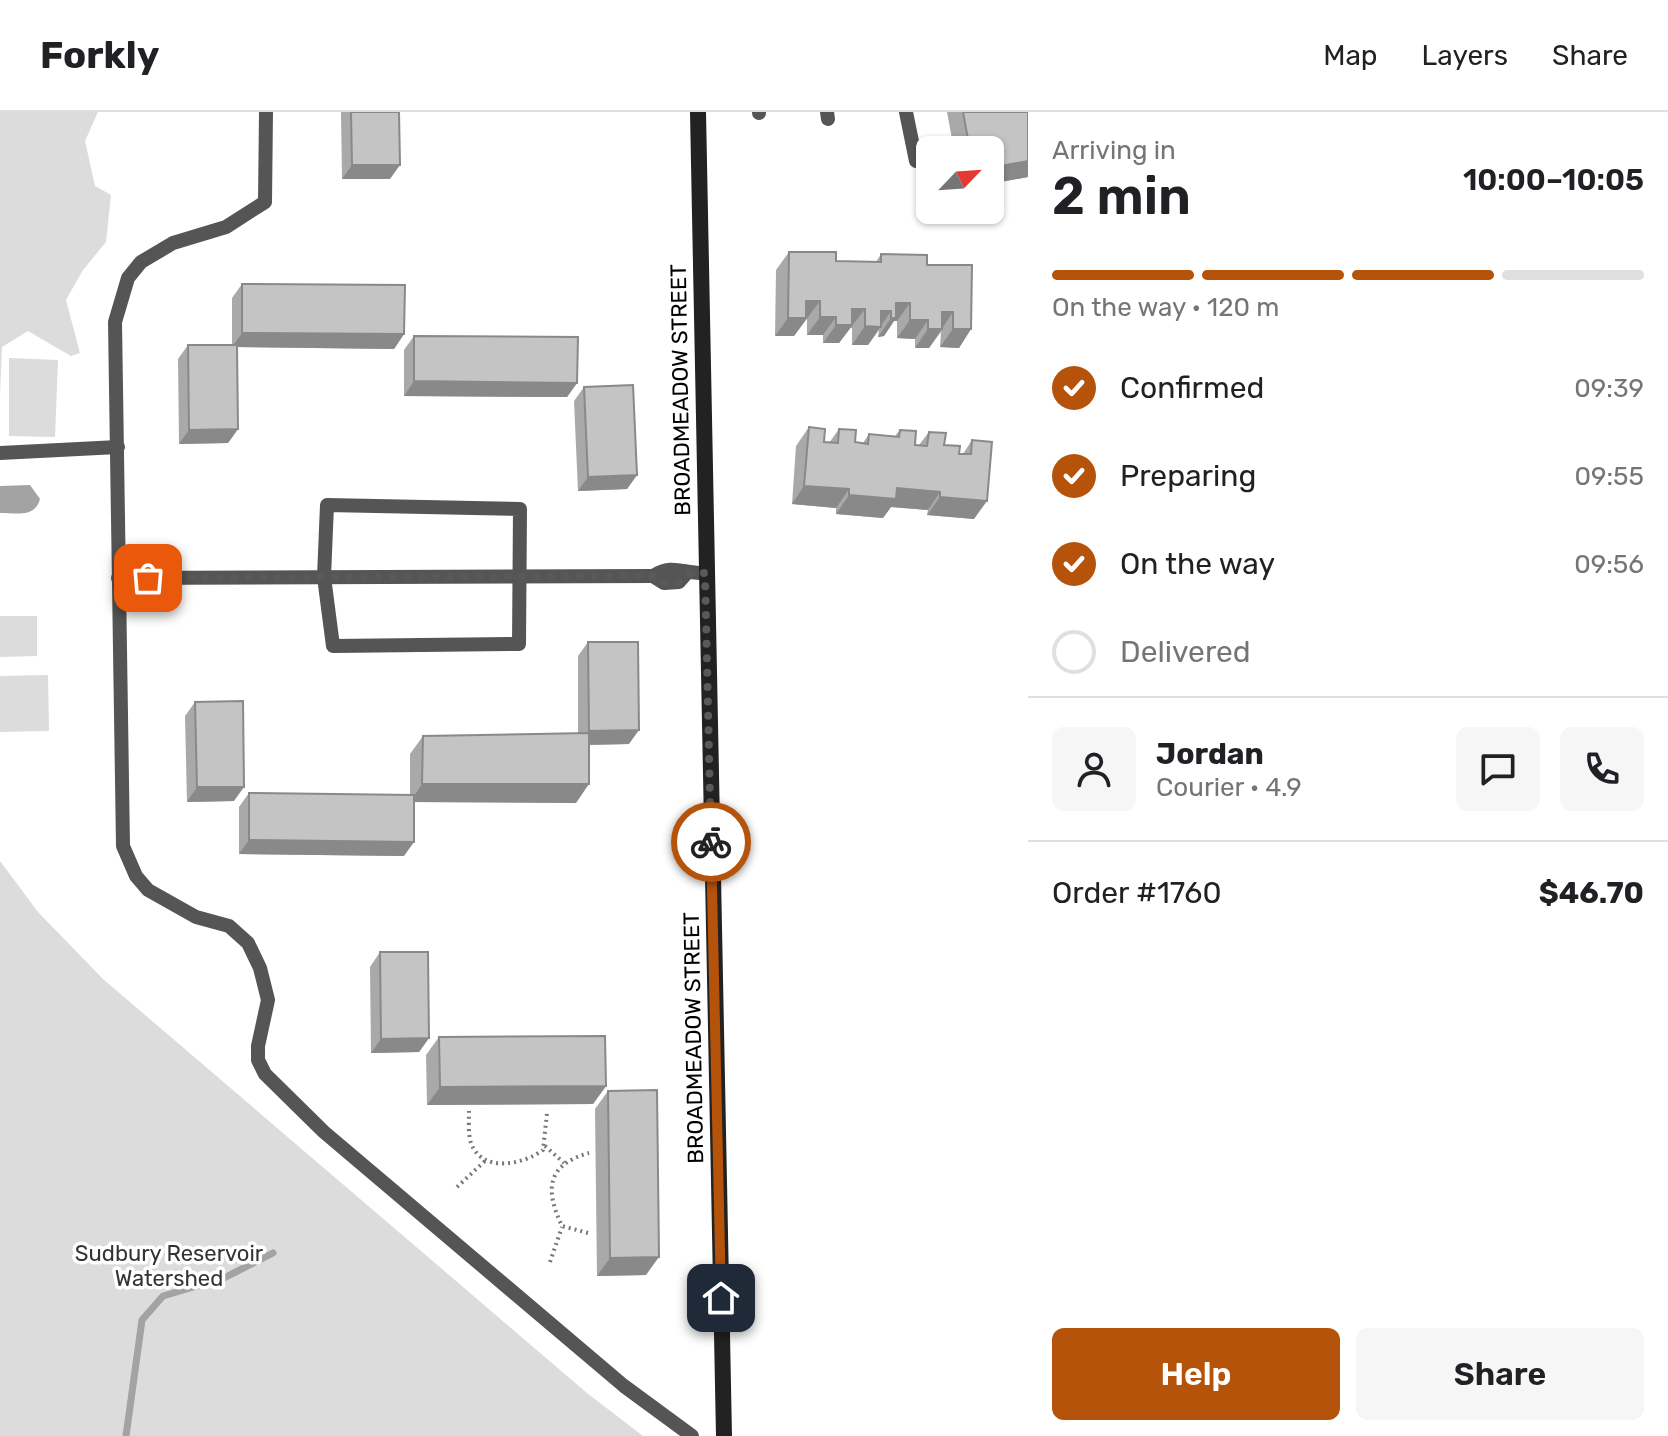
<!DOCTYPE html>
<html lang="en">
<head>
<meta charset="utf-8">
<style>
  :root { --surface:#fff; --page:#f6f6f6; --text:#202124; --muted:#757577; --line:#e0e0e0; --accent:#b45309 }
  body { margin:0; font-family:Rubik,sans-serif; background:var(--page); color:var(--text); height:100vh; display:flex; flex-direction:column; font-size:30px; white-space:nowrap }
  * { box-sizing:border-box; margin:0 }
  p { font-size:26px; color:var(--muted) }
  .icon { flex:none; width:44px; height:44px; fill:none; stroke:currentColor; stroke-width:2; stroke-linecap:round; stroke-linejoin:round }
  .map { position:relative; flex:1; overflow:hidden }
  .details { display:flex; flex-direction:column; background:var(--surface); width:640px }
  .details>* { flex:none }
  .needle { width:52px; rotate:65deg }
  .buttons { position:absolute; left:916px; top:24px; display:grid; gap:16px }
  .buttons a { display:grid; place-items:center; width:88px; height:88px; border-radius:12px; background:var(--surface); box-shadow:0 2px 6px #0004; font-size:40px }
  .pin { position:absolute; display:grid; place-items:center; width:68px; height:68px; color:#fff; margin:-34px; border-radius:16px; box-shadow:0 4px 12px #0006 }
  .courier { position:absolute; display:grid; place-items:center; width:80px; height:80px; margin:-40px; border:6px solid #b45309; border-radius:50%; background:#fff; color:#222; box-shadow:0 2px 10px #0007 }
  .summary em { font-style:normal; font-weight:600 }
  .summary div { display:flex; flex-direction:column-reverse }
  .summary { display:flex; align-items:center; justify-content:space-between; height:136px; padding:0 24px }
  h1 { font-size:52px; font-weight:600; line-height:60px }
  .bar { display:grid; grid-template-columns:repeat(4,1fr); gap:12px 8px; align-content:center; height:96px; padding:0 24px }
  .bar i { height:10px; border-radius:6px; background:var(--line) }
  .bar .current { background:var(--accent) }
  .bar p { grid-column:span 4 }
  .line { display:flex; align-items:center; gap:20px; padding:0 24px; border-top:2px solid var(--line) }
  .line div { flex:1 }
  .round { display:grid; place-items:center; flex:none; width:84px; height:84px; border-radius:12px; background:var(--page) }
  ol { padding:0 24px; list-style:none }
  li { display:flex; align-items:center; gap:24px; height:88px }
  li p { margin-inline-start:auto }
  li .icon { padding:8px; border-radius:50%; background:var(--accent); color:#fff; stroke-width:4 }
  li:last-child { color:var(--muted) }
  li i { width:44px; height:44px; border:4px solid var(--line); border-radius:50% }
  .primary-button { display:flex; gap:16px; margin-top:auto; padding:16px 24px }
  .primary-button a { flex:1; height:92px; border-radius:12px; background:var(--accent); color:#fff; font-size:32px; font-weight:600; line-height:92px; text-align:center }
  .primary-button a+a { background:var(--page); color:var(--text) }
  header { display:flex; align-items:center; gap:48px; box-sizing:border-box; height:112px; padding:0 40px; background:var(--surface); border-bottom:2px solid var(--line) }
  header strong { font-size:38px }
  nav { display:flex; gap:44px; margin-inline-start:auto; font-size:28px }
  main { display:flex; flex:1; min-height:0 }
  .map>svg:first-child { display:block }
</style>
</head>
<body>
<header>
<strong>Forkly</strong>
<nav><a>Map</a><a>Layers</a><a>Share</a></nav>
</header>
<main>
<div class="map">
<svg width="1028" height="1324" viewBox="0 0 1028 1324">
  <rect width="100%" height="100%" fill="#fff"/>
  <g fill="#dcdcdc">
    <polygon points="0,0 98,0 85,29 95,74 111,83 106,130 83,158 66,188 80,241 71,244 28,219 2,235 0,284"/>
    <polygon points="9,246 58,248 55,325 9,324"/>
    <polygon points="0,504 37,504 37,544 0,545"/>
    <polygon points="48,563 49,619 0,620 0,564"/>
    <polygon points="0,749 38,800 103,867 587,1281 643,1324 0,1324"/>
  </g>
  <path fill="#a3a3a3" d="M30,373L40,387C35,406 17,401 0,401V374Z"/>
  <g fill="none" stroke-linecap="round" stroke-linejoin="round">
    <polyline stroke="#a3a3a3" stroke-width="7" points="126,1324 142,1208 163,1184 224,1166 273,1141"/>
    <g stroke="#777" stroke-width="4" stroke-dasharray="2 4" stroke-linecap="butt">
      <path d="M469,999C469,1009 468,1022 471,1031C482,1062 524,1052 543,1038L547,1001"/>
      <polyline points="545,1034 564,1051"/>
      <polyline points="457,1075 486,1048"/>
      <path d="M588,1121L562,1114C545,1078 546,1053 589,1041"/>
      <polyline points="550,1150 562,1115"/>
    </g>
    <g stroke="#555" stroke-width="14">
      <polyline points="266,0 265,90 226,115 173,131 141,150 128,166 115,210 123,734 136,764 148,778 196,805 229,814 248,831 260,856 268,888 258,934 258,948 265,962 324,1020 624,1274 692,1324"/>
      <polyline points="759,0 759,1"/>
      <polyline points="827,0 828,7"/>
      <polyline points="906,0 916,49"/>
      <polyline points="0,341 118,335"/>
      <polygon points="327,393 520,397 519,532 333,534 324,465"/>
      <path d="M686,462L679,470L664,471L653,464C673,451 683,462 705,461"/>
      <polyline points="118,466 653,464"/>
    </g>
    <polyline stroke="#222" stroke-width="16" points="698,0 724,1324"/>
  </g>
  <g fill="#a9a9a9">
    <polygon points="341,0 399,0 390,67 342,67"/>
    <polygon points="947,0 1028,0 1028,65 990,72 990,38 954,38"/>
    <polygon points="789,140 836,149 876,150 881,142 927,153 971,217 959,236 940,235 941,220 929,236 915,236 915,227 897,226 897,209 894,209 884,224 878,225 879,218 868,233 852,233 852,216 850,216 839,231 823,231 823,223 807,223 807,207 806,207 794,224 775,224 776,158"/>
    <polygon points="242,172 404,222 394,237 237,235 238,317 228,331 179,332 178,247 188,233 232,233 232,186"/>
    <polygon points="414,224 577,271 567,285 404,284 404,238"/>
    <polygon points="584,275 637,363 627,377 578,379 574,289"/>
    <polygon points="809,315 824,330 829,331 839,317 855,330 863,331 869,322 895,324 900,318 915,333 919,333 929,320 944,333 959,342 963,342 972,328 974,407 927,403 928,398 891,395 883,406 836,402 836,396 792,392 796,334"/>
    <polygon points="588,530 629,632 589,633 576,691 414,690 404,744 239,742 239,695 249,681 410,683 410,642 423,624 578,621 578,544"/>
    <polygon points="195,590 234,689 187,690 185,604"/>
    <polygon points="380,840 429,926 419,940 371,941 370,855"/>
    <polygon points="439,925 606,974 593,992 427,993 426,943"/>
    <polygon points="608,979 646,1163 597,1164 595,997"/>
  </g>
  <g fill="#898989">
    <polygon points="1028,49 1028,65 990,72 990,56"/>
    <polygon points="352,53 400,53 390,67 342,67"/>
    <polygon points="806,189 820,189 794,224 775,224 788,206"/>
    <polygon points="896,191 910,191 897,209 894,209 884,224 878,225 891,206 891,199 868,233 852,233 865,214 881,199"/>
    <polygon points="852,197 865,197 839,231 823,231 836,213"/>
    <polygon points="942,200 953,200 929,236 915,236 928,217"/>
    <polygon points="820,205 836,205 823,223 807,223"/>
    <polygon points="910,208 928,208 915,227 897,226"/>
    <polygon points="953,217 971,217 959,236 940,235"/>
    <polygon points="242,221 404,222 394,237 232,235"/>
    <polygon points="414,269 577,271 567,285 404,284"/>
    <polygon points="238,317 228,331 179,332 189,318"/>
    <polygon points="637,363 627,377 578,379 588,365"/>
    <polygon points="804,374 849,377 836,396 792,392"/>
    <polygon points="897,376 940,380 928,398 891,395 883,406 836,402 849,383"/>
    <polygon points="940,385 987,389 974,407 927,403"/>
    <polygon points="639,618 629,632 579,633 589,619"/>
    <polygon points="422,672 589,672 576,691 410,690"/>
    <polygon points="197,675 244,675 234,689 187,690"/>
    <polygon points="249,728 414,730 404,744 239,742"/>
    <polygon points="429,926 419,940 371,941 381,927"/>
    <polygon points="606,974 593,992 427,993 440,975"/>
    <polygon points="659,1145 646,1163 597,1164 610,1146"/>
  </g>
  <g fill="#c4c4c4" stroke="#898989" stroke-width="2">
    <polygon points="351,0 399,0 400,53 352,53"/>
    <polygon points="963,0 1028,0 1028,49 990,56 990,38 970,38"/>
    <polygon points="789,140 836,140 836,149 881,150 881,142 927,143 927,153 972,153 971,217 953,217 953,200 942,200 942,217 928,217 928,208 910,208 910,191 896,191 896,206 891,206 891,199 881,199 881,215 865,214 865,197 852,197 852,213 836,213 836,205 820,205 820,189 806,189 806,206 788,206"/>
    <polygon points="242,172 405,173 404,222 242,221"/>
    <polygon points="414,224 578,225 577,271 414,269"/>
    <polygon points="188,233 237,233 238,317 189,318"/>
    <polygon points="633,273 637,363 588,365 584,275"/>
    <polygon points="809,315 825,317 824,330 838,331 839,317 856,318 855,330 868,332 869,322 899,325 900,318 916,319 915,333 927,334 929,320 946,321 944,333 960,334 959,342 971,342 972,328 992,330 987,389 940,385 940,380 897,376 896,387 849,383 849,377 804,374"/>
    <polygon points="588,530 638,530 639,618 589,619"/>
    <polygon points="243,589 244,675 197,675 195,590"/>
    <polygon points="589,621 589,672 422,672 423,624"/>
    <polygon points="249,681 414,683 414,730 249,728"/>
    <polygon points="380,840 428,840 429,926 381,927"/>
    <polygon points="605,924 606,974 440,975 439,925"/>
    <polygon points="657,978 659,1145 610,1146 608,979"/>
  </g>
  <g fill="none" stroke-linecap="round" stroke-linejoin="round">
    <polyline stroke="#595959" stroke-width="8" stroke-dasharray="0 14.4" points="148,466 653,464 664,471 679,470 686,462 705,461 711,730"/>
    <polyline stroke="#b45309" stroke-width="10" points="711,730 721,1186"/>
  </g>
  <g text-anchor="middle" stroke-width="7" stroke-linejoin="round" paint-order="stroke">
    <g font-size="22" fill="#000" stroke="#fff">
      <text transform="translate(680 278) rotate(-91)" y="8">BROADMEADOW STREET</text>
      <text transform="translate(693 926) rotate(-91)" y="8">BROADMEADOW STREET</text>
    </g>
    <g font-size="22" fill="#333" stroke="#fff">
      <text x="169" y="1149">Sudbury Reservoir<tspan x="169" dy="25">Watershed</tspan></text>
    </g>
  </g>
</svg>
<div class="buttons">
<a><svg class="needle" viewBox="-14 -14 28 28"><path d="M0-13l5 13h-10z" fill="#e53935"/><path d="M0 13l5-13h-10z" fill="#757577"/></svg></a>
</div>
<div class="pin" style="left:148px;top:466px;background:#ea580c"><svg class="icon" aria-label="bag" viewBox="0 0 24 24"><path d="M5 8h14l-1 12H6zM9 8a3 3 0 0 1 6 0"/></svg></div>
<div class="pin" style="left:721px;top:1186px;background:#1f2937"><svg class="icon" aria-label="home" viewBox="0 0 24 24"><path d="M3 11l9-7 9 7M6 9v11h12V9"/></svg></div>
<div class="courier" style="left:711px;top:730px"><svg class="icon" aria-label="bike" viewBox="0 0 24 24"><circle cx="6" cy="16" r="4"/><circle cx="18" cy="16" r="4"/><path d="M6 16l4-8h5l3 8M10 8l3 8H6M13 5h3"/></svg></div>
</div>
<section class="details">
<div class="summary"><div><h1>2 min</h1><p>Arriving in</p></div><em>10:00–10:05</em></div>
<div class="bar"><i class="current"></i><i class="current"></i><i class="current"></i><i></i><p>On the way · 120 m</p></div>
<ol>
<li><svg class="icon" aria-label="check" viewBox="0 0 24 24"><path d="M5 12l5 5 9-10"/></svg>Confirmed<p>09:39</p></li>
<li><svg class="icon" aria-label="check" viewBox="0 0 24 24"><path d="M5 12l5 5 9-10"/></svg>Preparing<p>09:55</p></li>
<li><svg class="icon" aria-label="check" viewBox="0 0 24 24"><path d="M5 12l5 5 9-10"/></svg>On the way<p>09:56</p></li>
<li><i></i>Delivered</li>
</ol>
<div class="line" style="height:144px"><a class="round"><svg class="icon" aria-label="person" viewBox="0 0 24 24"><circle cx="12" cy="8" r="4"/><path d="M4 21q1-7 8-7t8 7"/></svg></a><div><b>Jordan</b><p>Courier · 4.9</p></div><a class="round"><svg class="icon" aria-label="chat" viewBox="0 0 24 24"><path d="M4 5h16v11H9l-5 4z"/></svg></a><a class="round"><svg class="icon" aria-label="phone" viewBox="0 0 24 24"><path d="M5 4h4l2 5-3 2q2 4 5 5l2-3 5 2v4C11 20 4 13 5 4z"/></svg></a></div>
<div class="line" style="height:104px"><div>Order #1760</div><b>$46.70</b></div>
<div class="primary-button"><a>Help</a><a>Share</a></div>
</section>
</main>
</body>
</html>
